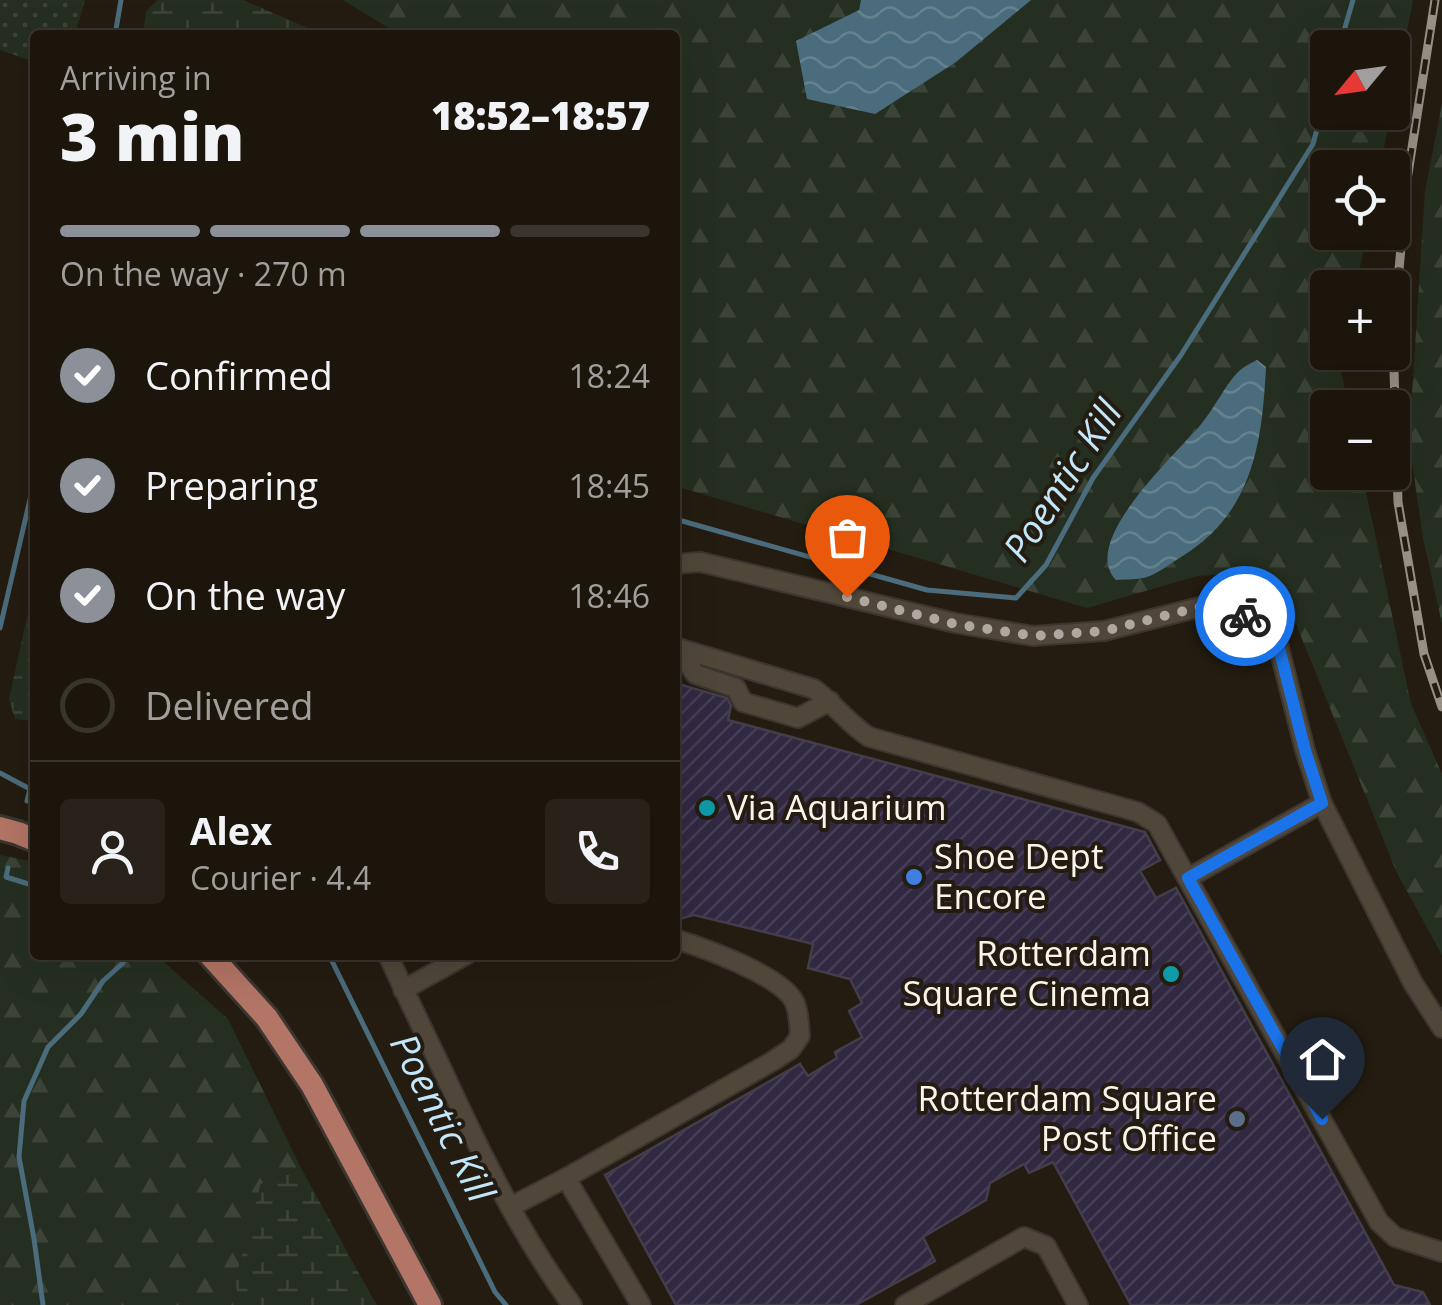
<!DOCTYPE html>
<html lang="en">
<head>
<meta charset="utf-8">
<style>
  :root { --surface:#1b150c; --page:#28221a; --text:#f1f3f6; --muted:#a09f9d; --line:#39342d; --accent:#8c9099 }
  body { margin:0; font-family:"Open Sans",sans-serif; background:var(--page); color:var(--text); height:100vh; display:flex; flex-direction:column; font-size:38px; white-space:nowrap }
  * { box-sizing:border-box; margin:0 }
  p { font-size:32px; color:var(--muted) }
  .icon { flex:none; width:55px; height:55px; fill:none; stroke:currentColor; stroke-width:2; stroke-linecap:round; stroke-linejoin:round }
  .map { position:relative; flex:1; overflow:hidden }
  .drawer { position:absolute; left:30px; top:30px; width:650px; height:930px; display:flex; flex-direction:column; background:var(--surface); border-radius:10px; box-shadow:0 10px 40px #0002,0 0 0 2px var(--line) }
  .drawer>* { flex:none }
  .needle { width:65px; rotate:241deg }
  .buttons { position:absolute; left:1310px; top:30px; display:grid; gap:20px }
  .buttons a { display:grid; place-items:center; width:100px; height:100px; border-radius:10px; background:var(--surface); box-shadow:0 10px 40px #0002,0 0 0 2px var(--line); font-size:50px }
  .pin { position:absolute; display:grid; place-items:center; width:85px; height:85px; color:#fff; margin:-102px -42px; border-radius:50% 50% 50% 0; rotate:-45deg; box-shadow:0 0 10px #0007 }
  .pin .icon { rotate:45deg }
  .courier { position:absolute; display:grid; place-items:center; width:100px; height:100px; margin:-50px; border:8px solid #1a73e8; border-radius:50%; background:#fff; color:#222; box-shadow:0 2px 12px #0007 }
  .headline em { font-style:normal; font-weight:800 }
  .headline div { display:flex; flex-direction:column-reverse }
  .headline { display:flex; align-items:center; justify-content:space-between; height:170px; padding:0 30px }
  h1 { font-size:65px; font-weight:800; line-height:75px }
  .bar { display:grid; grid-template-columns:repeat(4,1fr); gap:15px 10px; align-content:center; height:120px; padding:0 30px }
  .bar i { height:12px; border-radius:8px; background:var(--line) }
  .bar .selected { background:var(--accent) }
  .bar p { grid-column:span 4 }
  .line { display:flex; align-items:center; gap:25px; padding:0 30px; border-top:2px solid var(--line) }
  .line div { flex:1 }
  .round { display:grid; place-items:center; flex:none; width:105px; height:105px; border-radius:10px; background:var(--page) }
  ol { padding:0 30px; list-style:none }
  li { display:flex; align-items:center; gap:30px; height:110px }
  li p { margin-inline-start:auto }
  li .icon { padding:10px; border-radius:50%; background:var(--accent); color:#fff; stroke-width:4 }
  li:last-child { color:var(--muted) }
  li i { width:55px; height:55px; border:5px solid var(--line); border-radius:50% }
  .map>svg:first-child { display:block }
</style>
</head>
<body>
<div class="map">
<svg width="1442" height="1305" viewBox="0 0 1442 1305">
  <defs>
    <pattern id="grass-dots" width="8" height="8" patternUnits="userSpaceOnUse" patternTransform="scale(2.5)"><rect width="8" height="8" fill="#252f21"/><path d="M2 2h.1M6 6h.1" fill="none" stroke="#3b4437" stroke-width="1.8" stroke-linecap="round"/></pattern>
    <pattern id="forest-firs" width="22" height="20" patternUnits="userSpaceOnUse" patternTransform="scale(2.5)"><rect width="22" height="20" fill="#252f21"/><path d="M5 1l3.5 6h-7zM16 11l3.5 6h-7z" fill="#3b4437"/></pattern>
    <pattern id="wetland-marsh" width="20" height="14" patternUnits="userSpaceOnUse" patternTransform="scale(2.5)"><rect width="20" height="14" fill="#252f21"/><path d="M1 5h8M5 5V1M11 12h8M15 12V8" fill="none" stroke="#3b4437"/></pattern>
    <pattern id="water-waves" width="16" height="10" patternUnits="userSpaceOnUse" patternTransform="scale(2.5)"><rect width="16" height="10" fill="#4b6c7c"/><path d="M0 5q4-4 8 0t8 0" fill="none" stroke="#66828f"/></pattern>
    <pattern id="building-hatch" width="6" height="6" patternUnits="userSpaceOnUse" patternTransform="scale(2.5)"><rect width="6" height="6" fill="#312942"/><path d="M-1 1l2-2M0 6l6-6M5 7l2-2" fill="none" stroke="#453e54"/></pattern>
  </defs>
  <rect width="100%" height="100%" fill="#241c10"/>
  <polygon fill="url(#grass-dots)" points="0,0 85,0 75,35 35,35 35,62 0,50"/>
  <g fill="url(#forest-firs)">
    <polygon points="343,0 1413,0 1393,103 1392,48 1328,48 1328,112 1391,113 1380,167 1328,168 1328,232 1367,233 1356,287 1328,288 1328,352 1343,353 1340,367 1349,407 1328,408 1328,472 1362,473 1411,704 1442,774 1442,955 1397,873 1289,607 1263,585 1229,574 1197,576 1087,608 675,486 675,35 400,35"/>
    <polygon points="1442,104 1442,624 1423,538 1409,441 1425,191"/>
    <polygon points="0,855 35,862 35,955 156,955 228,1019 301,1168 261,1184 235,1281 239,1305 0,1305"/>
  </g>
  <g fill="url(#wetland-marsh)">
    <polygon points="158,0 243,0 324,35 143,35 146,11"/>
    <polygon points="35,581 35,721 15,719 9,699"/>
    <polygon points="301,1168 372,1297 377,1305 239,1305 235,1281 261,1184"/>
  </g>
  <g fill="url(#water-waves)">
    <polygon points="861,0 1031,0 956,62 875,114 807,99 796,41 859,10"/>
    <path d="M1257,360L1266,367C1262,444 1253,513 1181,557C1171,563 1159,573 1147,577C1138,580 1126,579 1116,580C1078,541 1178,453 1202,423C1215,407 1224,387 1238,372C1243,367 1251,363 1257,360Z"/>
  </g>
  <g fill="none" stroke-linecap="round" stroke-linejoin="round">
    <g stroke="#4b6c7c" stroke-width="5">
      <polyline points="115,35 121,0"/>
      <polyline points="1339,48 1353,0"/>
      <polyline points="675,519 927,590 1016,598 1046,565 1093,478 1181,355 1313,144 1328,89"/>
      <polyline points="0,628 35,478"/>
      <polyline points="0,773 30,789 27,801"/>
      <polyline points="8,868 6,877 35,886"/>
      <polyline points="329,955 495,1292 506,1305"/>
      <polyline points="43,1305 34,1239 19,1157 24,1101 48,1047 81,1014 103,981 123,963 124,955"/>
    </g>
  </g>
  <polygon fill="url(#building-hatch)" stroke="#423e4c" stroke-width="2.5" points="675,683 727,698 731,706 728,720 1145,832 1160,860 1140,871 1156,898 1176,888 1394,1285 1423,1292 1430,1305 1131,1305 1053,1162 1029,1173 1024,1164 990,1183 986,1200 923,1237 935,1261 856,1305 676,1305 605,1175 800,1064 808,1076 837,1058 835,1052 862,1037 849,1011 862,1003 850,979 808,968 813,944 694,915 675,920"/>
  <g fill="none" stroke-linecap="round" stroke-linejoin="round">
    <g stroke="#3c3630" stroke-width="22">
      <g id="minor">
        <polyline points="675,564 700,562 955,623 1033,636 1104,631 1204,606 1246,617 1278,644 1305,750 1322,803 1413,983 1442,1028"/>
        <path d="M675,647L814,689C834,704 848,723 869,737L1138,812L1157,824L1379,1222L1395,1237L1442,1252"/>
        <polyline points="694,653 690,666 695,674 736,688 743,702 798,718 830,701"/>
        <polyline points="1188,878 1322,803"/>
        <path d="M388,955C405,993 423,1030 441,1067C479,1150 518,1231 572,1305"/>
        <polyline points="403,990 466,955"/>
        <polyline points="566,1178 641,1305"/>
        <path d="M510,1207L566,1178L773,1061L791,1049L800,1036C799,1025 799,1013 795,1003C783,976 704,948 675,939"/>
        <polyline points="905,1305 1024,1237 1046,1246 1078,1305"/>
      </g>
    </g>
    <g stroke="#3c3630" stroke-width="28">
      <g id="major">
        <polyline points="0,828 18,833 35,840"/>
        <polyline points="210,955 267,1018 312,1085 430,1305"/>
      </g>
    </g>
    <use href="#minor" stroke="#50473a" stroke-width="18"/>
    <use href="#major" stroke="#b37565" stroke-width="22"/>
    <g stroke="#969086" stroke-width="9">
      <polyline id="rail" points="1435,0 1407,180 1393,337 1398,502 1424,654 1442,707"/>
    </g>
    <use href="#rail" stroke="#241c10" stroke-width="5" stroke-dasharray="15" stroke-linecap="butt"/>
  </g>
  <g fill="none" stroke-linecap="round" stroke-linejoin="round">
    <polyline stroke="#aea89f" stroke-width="10" stroke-dasharray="0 18" points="847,597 955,624 1034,636 1104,631 1204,606 1245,616"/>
    <polyline stroke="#1a73e8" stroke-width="12" points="1245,616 1278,644 1305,750 1322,803 1188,878 1322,1119"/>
  </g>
  <g fill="#0f9aa8" stroke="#241c10" stroke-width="4">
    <circle cx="707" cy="808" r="10"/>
    <circle cx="1171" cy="974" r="10"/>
  </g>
  <circle fill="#3f7fe0" stroke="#241c10" stroke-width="4" cx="914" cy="877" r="10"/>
  <circle fill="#5c6f8a" stroke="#241c10" stroke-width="4" cx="1237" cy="1119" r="10"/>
  <g text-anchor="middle" stroke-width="8" stroke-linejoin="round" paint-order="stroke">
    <g font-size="35" fill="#f9f4ec" stroke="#241c10" text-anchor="start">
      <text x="727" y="820">Via Aquarium</text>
      <text x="934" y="869">Shoe Dept<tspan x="934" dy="40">Encore</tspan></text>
      <text x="1151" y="966" text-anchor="end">Rotterdam<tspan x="1151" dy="40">Square Cinema</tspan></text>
      <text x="1217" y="1111" text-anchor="end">Rotterdam Square<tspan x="1217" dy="40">Post Office</tspan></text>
    </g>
    <g font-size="38" font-style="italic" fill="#c3e7fa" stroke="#241c10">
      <text transform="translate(1063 481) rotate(-57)" y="13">Poentic Kill</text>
      <text transform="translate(442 1118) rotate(63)" y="13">Poentic Kill</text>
    </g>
  </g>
</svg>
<div class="buttons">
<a><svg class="needle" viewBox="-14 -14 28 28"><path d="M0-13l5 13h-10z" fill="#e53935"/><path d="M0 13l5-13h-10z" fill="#a09f9d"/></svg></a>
<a><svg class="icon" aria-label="locate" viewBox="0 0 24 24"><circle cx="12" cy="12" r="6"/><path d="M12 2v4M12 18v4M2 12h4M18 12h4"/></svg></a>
<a>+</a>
<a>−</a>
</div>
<div class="pin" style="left:847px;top:597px;background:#ea580c"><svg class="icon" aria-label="bag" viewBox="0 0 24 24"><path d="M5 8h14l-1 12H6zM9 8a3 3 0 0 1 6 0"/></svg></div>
<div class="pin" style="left:1322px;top:1119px;background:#1f2937"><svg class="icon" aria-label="home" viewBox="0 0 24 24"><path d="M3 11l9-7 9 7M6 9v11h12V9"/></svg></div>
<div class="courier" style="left:1245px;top:616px"><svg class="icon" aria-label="bike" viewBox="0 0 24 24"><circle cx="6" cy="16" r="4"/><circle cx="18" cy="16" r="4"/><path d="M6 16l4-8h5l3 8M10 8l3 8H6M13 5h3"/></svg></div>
<section class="drawer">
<div class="headline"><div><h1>3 min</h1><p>Arriving in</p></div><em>18:52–18:57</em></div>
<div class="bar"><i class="selected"></i><i class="selected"></i><i class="selected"></i><i></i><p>On the way · 270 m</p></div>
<ol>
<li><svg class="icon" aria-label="check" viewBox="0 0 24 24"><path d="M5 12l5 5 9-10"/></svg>Confirmed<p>18:24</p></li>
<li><svg class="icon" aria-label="check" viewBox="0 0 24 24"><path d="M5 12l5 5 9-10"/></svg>Preparing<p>18:45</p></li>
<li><svg class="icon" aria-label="check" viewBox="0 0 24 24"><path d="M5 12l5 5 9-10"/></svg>On the way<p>18:46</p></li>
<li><i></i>Delivered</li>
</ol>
<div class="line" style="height:180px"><a class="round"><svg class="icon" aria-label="person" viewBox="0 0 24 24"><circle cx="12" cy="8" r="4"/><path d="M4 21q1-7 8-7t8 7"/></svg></a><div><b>Alex</b><p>Courier · 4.4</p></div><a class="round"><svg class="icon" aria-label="phone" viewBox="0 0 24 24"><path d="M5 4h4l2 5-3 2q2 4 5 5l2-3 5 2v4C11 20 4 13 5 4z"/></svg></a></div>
</section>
</div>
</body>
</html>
